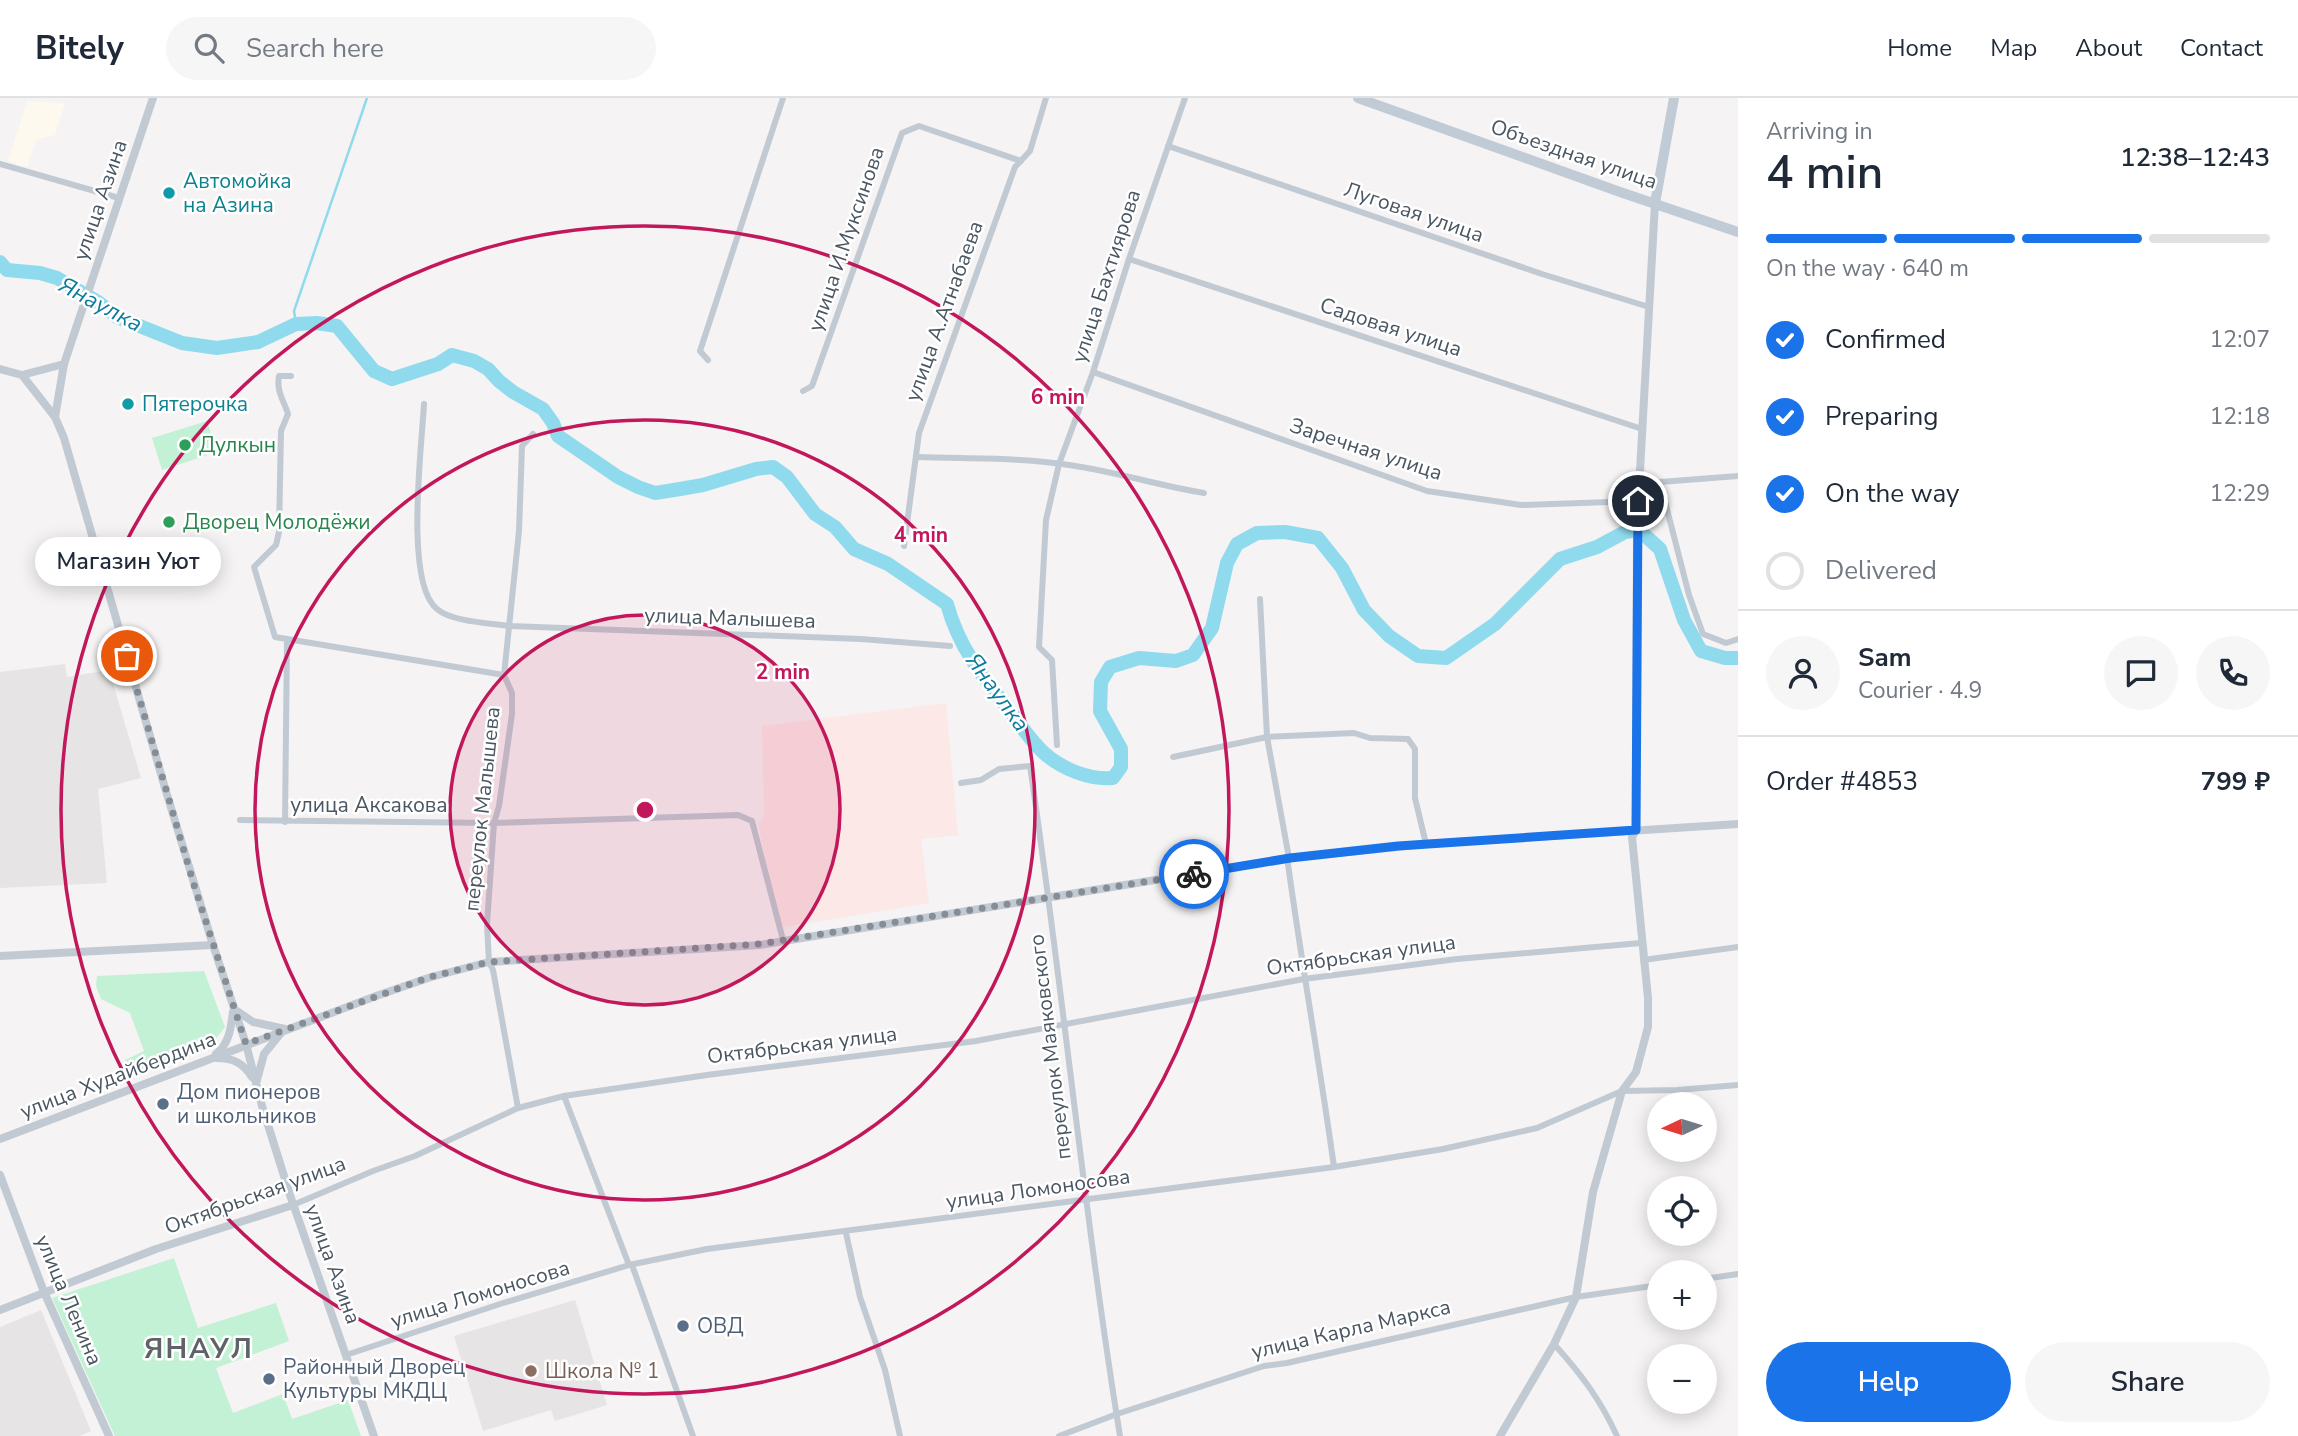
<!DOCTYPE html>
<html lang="en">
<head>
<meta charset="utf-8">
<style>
  :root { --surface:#fff; --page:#f6f6f7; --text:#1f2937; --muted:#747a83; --line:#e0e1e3; --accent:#1a73e8 }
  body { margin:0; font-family:"Nunito Sans",sans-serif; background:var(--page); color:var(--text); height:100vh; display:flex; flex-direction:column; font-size:26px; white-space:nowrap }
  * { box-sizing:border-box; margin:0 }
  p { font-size:23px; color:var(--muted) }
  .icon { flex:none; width:38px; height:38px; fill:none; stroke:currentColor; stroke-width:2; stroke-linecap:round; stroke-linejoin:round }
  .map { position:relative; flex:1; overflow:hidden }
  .drawer { display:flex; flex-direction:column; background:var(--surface); width:560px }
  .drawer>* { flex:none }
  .needle { width:46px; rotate:266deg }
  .buttons { position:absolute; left:1647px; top:994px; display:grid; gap:14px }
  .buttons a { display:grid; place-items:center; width:70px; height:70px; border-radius:50%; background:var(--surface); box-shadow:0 4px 18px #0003; font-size:35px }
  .pin { position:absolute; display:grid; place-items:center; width:60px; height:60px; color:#fff; margin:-30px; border:4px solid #fff; border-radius:50%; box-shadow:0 2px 7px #0007 }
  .courier { position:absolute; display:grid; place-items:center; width:70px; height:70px; margin:-35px; border:5px solid #1a73e8; border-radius:50%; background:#fff; color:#222; box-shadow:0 2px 9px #0007 }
  .bubble { position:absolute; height:49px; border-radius:24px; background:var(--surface); box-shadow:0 4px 18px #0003; font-size:23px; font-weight:600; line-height:49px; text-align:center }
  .headline em { font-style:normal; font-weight:600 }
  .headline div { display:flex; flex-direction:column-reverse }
  .headline { display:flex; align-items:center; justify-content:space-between; height:119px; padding:0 28px }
  h1 { font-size:46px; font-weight:600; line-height:52px }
  .bar { display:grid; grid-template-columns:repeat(4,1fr); gap:10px 7px; align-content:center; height:84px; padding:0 28px }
  .bar i { height:9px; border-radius:5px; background:var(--line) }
  .bar .current { background:var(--accent) }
  .bar p { grid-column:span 4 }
  .line { display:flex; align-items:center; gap:18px; padding:0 28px; border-top:2px solid var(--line) }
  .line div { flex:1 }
  .round { display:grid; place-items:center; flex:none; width:74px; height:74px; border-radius:37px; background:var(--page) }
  ol { padding:0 28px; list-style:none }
  li { display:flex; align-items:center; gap:21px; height:77px }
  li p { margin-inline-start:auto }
  li .icon { padding:7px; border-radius:50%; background:var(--accent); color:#fff; stroke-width:4 }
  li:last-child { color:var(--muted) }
  li i { width:38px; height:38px; border:4px solid var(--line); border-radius:50% }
  .button { display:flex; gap:14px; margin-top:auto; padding:14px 28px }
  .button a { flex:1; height:80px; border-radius:42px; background:var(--accent); color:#fff; font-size:28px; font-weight:600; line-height:80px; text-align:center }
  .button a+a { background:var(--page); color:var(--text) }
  header { display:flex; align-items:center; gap:42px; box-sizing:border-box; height:98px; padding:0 35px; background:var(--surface); border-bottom:2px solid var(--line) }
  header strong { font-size:33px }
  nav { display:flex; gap:38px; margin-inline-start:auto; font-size:24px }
  .search { width:490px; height:63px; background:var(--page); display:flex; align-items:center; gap:18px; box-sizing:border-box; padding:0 24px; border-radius:38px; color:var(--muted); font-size:26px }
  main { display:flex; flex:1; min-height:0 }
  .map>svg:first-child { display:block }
</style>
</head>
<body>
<header>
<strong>Bitely</strong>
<div class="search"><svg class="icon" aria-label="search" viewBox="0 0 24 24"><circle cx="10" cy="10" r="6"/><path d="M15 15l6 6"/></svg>Search here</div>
<nav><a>Home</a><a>Map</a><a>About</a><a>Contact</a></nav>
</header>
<main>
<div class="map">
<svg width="1738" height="1338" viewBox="0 0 1738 1338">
  <rect width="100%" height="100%" fill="#f5f3f3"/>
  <polygon fill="#fdf9ef" points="27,3 65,5 55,37 36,42 27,69 8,63"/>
  <g fill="#e6e4e5">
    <polygon points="65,566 67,579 109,572 141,680 98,691 107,785 0,790 0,574"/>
    <polygon points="575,1202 607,1307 555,1323 551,1312 483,1333 454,1238"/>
    <polygon points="41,1212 91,1333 80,1338 0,1338 0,1229"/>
  </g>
  <polygon fill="#fce8e6" points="946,605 958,737 921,741 929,805 778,830 758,725 764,719 762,628"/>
  <g fill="#c3f1d5">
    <polygon points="207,323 217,354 162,372 152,340"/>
    <polygon points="204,873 225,929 207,952 132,979 125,962 144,953 130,915 101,901 96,888 97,878"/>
    <polygon points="174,1160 198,1230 276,1205 289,1243 216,1270 233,1315 283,1296 292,1321 348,1302 361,1338 115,1338 52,1200"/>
  </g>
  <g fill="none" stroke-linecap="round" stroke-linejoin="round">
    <polyline stroke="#90daee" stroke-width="2.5" points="296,226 294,213 367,0"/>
    <path stroke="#90daee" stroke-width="14" d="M0,164L7,172L40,175L57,180L98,204L117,219L182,245L217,250L258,244L296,226L317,225L337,228L374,273L392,281L438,266L452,257L474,263L488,271L499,283L513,294L543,311L553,325L558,338L618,379L638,389L655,395L680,391L703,387L756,371L773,369L787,379L815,416L835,429L854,451L888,466L947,506C959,550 982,578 1010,613C1020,627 1031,643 1044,655C1062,671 1089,682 1113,680L1121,669V651L1100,613L1101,584L1110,569L1139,560L1176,563L1193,557L1212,530L1227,465L1237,446L1257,435L1285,434L1318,440L1342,470L1364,512L1389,538L1418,558L1446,560L1495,526L1560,461L1597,449L1625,434L1639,432L1660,451L1684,522L1701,553L1725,560H1738"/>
    <g stroke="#c1cad2" stroke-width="6">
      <polyline points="1168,48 1542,176 1649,209"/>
      <polyline points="0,66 119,100"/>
      <polyline points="1129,161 1642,331"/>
      <polyline points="708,262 700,253 783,0"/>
      <polyline points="1093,274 1427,393 1521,407 1638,403"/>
      <polyline points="803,293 812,288 902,35 919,28 1021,63"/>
      <path d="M424,306C422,347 404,485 437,511C452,524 490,525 510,528L861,541L950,548"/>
      <path d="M916,359C964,361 1014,359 1062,366C1110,372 1156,387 1204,395"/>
      <polyline points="1660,384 1738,378"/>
      <polyline points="1639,390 1660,384 1689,497 1703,536 1726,545 1738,541"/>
      <polyline points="904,448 919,335 1015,69 1030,53 1046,0"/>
      <path d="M1260,501L1267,639L1289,760L1288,766C1302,868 1320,968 1334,1069"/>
      <polyline points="287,541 504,577"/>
      <polyline points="1057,647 1052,562 1039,549 1046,422 1059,366 1093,274 1129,161 1185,0"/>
      <polyline points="1173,659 1267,639 1354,635 1370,640 1408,641 1415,651 1415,700 1426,746"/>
      <path d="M961,685L981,682L999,671L1030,668C1063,891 1084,1116 1120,1338"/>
      <polyline points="240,722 494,725 738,717 752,723 783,842"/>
      <path d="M285,724L287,541L275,539L254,469L276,447L279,434L281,333L288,316C284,303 276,293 279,278H291"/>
      <polyline points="1643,862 1738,849"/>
      <polyline points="564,998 629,1167"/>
      <polyline points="518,1010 493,872 489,864 487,826 494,725 499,708 512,616 512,595 504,577 519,433 522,348 533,336"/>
      <polyline points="293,1107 373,1073 415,1058 518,1010 564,998 707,977 976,943 1304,881 1457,861 1641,845"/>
      <polyline points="846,1135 860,1199 885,1272 900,1338"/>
      <polyline points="632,1167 693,1338"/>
      <polyline points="1704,1181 1738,1176"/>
      <path d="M1554,1246C1581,1276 1600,1301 1617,1338"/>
      <polyline points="346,1257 500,1206 629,1167 707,1151 1334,1069 1443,1051 1537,1030 1622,993 1677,992 1738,987"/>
      <polyline points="1059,1338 1117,1316 1264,1268 1287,1265 1576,1199 1659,1187"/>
    </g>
    <g stroke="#c1cad2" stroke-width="8">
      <polyline points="153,0 64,266 55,319 64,340 165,690 213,847 246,946 262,1008 290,1097 374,1338"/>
      <polyline points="0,271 22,277 55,319"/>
      <polyline points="22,277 64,266"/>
      <polyline points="0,858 213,847"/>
      <polyline points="234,911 253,924 285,931"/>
      <path d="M216,956C229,946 231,930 233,914"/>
      <path d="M217,960C233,960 243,965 252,979"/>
      <polyline points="257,982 264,956 281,935"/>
      <polyline points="0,1041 376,898 431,879 489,864 760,847 1289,760 1426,746 1738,726"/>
      <polyline points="0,1077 44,1194 109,1338"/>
      <polyline points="0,1212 156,1151 293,1107"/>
      <polyline points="1500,1338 1554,1246 1576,1199 1593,1094 1622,993 1636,974 1648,929 1648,900 1632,739 1636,732 1637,426 1655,105"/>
    </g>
    <g stroke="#c1cbd6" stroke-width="10">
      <polyline points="1358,0 1620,94 1738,134"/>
      <polyline points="1655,105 1674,0"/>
    </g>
  </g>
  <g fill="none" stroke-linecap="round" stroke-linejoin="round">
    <polyline stroke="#868d94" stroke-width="7" stroke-dasharray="0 12.6" points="127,558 194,787 246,946 430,879 489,864 760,846 1194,776"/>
    <polyline stroke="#1a73e8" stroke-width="9" points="1194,776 1290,760 1398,748 1636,732 1638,403"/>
  </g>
  <circle cx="645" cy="712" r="195" fill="#c2185b" fill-opacity=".12"/>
  <g fill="none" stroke="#c2185b" stroke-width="3.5">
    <circle cx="645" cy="712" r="195"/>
    <circle cx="645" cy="712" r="390"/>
    <circle cx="645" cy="712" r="584"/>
  </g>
  <g fill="#0f9aa8" stroke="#fff" stroke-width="2.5">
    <circle cx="169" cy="95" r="7"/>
    <circle cx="128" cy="306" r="7"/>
  </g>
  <g fill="#2e9e5b" stroke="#fff" stroke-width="2.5">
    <circle cx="185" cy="347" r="7"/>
    <circle cx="169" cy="424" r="7"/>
  </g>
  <g fill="#5c6f8a" stroke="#fff" stroke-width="2.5">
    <circle cx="163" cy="1006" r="7"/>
    <circle cx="683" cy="1228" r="7"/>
    <circle cx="269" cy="1281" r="7"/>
  </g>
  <circle fill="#8d6e63" stroke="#fff" stroke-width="2.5" cx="531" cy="1273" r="7"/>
  <g text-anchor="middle" stroke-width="5" stroke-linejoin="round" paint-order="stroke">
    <g font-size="21" fill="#4a5661" stroke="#fff">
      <text transform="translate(1574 56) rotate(19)" y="7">Объездная улица</text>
      <text transform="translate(100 102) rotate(-71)" y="7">улица Азина</text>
      <text transform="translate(1414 114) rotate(19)" y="7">Луговая улица</text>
      <text transform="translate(846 141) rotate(-71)" y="7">улица И.Муксинова</text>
      <text transform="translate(1106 178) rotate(-72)" y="7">улица Бахтиярова</text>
      <text transform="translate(944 213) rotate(-70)" y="7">улица А.Атнабаева</text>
      <text transform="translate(1391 229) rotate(18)" y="7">Садовая улица</text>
      <text transform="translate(1366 351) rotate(18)" y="7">Заречная улица</text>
      <text transform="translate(730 520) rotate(2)" y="7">улица Малышева</text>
      <text x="369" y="714">улица Аксакова</text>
      <text transform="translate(482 711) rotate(-84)" y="7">переулок Малышева</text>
      <text transform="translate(1361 857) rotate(-8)" y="7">Октябрьская улица</text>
      <text transform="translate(802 947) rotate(-7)" y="7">Октябрьская улица</text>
      <text transform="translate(1050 949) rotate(-97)" y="7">переулок Маяковского</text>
      <text transform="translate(118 977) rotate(-21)" y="7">улица Худайбердина</text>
      <text transform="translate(1038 1091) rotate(-8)" y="7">улица Ломоносова</text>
      <text transform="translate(255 1097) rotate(-20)" y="7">Октябрьская улица</text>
      <text transform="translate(333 1166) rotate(70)" y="7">улица Азина</text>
      <text transform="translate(480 1196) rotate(-17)" y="7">улица Ломоносова</text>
      <text transform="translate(69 1202) rotate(67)" y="7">улица Ленина</text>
      <text transform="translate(1351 1231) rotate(-13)" y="7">улица Карла Маркса</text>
    </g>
    <g font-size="21" fill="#0d838f" stroke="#fff" text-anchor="start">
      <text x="183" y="90">Автомойка<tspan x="183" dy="24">на Азина</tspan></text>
      <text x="142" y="313">Пятерочка</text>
    </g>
    <g font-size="21" fill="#27864d" stroke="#fff" text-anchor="start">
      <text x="199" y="354">Дулкын</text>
      <text x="183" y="431">Дворец Молодёжи</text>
    </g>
    <g font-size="21" fill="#4e5e75" stroke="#fff" text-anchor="start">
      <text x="177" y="1001">Дом пионеров<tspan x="177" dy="24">и школьников</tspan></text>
      <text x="697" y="1235">ОВД</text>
      <text x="283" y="1276">Районный Дворец<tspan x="283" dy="24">Культуры МКДЦ</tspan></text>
    </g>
    <g font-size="21" fill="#785e54" stroke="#fff" text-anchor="start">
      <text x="545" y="1280">Школа № 1</text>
    </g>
    <g font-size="23" font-style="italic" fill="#0c7c9b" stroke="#fff">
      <text transform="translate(101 206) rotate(28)" y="8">Янаулка</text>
      <text transform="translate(998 594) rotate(54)" y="8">Янаулка</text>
    </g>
    <g font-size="28" font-weight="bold" letter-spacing="2" fill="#5f6368" stroke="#fff">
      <text x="199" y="1260">ЯНАУЛ</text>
    </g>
  </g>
  <circle cx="645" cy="712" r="10" fill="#c2185b" stroke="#fff" stroke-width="3.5"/>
  <g font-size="21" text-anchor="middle" font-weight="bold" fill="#c2185b" stroke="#fff" stroke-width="5" stroke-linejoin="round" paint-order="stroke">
    <text x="1058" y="306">6 min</text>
    <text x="921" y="444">4 min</text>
    <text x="783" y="581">2 min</text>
  </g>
</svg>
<div class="buttons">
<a><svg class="needle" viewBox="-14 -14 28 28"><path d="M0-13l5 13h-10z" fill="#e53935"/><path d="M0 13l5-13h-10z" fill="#747a83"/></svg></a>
<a><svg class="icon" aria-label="locate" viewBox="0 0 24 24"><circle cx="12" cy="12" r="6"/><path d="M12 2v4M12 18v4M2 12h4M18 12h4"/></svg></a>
<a>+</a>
<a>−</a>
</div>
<div class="pin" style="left:127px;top:558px;background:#ea580c"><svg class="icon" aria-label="bag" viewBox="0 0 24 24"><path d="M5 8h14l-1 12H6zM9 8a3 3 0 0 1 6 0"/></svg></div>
<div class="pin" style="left:1638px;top:403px;background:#1f2937"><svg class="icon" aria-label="home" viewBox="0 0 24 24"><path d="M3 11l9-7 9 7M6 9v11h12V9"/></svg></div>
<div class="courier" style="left:1194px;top:776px"><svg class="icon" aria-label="bike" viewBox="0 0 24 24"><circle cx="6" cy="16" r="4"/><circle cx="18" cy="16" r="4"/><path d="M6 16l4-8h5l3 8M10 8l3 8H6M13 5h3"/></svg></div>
<div class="bubble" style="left:35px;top:439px;width:186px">Магазин Уют</div>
</div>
<section class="drawer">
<div class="headline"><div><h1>4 min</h1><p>Arriving in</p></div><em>12:38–12:43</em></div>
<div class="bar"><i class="current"></i><i class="current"></i><i class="current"></i><i></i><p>On the way · 640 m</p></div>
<ol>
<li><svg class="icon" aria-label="check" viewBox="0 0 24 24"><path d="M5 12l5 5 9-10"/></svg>Confirmed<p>12:07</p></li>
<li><svg class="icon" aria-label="check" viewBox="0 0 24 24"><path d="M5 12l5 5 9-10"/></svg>Preparing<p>12:18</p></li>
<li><svg class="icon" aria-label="check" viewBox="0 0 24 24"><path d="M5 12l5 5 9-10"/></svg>On the way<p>12:29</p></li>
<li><i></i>Delivered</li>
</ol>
<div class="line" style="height:126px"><a class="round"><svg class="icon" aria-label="person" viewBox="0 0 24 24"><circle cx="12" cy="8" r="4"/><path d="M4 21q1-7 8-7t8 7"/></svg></a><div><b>Sam</b><p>Courier · 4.9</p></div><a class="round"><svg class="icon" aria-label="chat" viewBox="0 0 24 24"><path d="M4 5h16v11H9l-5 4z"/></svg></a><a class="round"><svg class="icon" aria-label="phone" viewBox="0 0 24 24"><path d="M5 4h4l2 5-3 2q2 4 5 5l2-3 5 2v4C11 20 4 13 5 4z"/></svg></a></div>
<div class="line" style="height:91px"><div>Order #4853</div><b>799 ₽</b></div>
<div class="button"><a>Help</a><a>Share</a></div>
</section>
</main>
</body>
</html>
